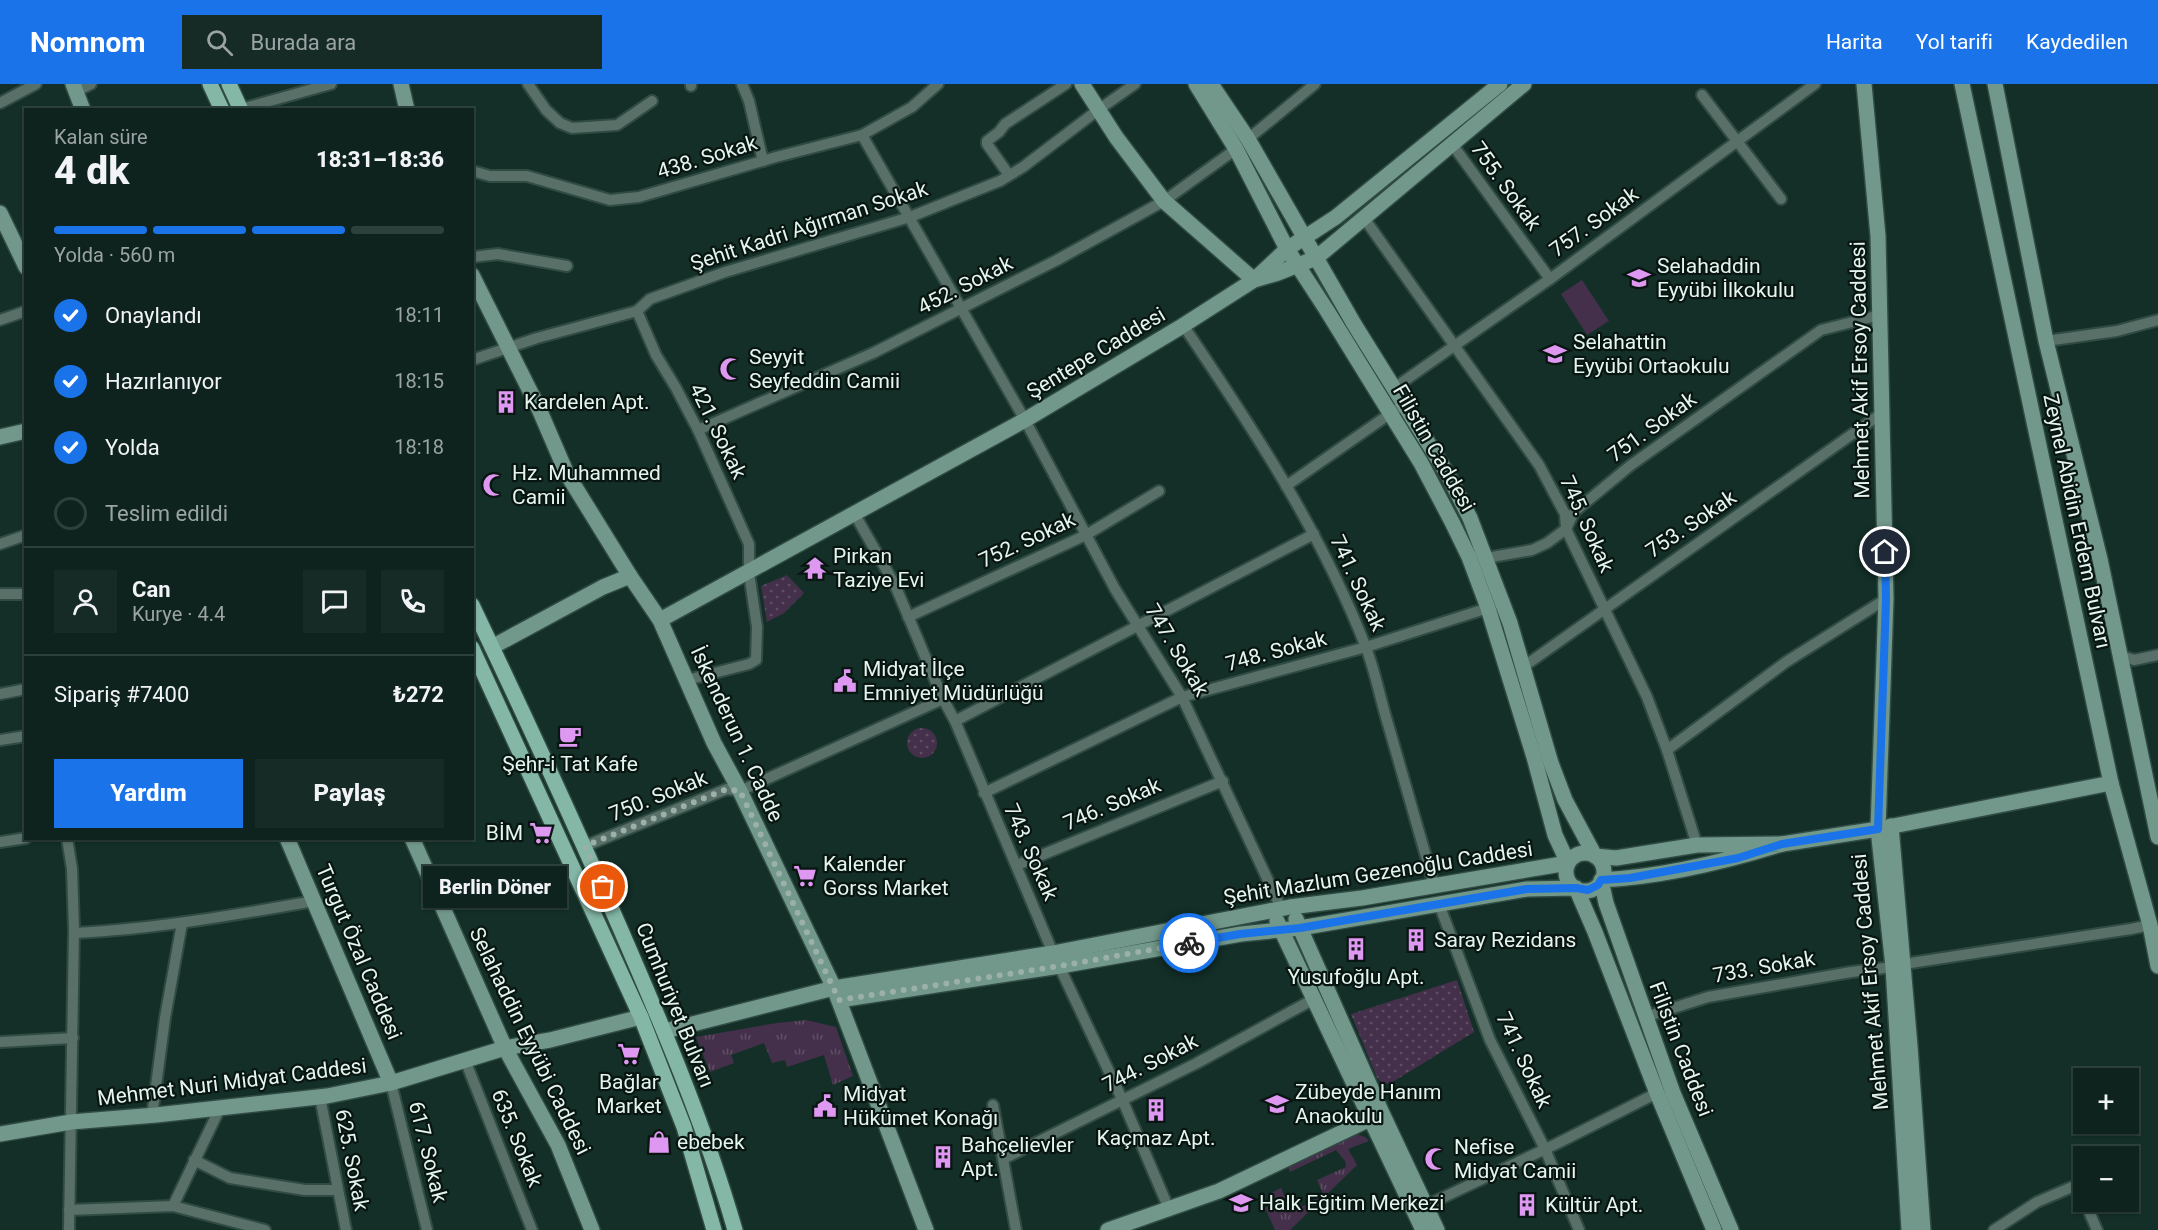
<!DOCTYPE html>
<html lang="tr">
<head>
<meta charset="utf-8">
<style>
  :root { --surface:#0e231d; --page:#172b26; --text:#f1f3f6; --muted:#9ba4a4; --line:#2e403b; --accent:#1a73e8 }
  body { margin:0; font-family:Roboto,sans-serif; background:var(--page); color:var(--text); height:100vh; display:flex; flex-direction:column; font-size:22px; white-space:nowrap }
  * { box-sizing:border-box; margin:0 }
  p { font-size:20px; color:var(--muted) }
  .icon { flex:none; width:33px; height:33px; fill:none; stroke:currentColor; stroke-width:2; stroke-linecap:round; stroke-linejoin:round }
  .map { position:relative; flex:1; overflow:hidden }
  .sheet { position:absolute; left:24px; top:24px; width:450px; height:732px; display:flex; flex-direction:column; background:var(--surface); border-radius:0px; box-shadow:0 2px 4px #0004,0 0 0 2px var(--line) }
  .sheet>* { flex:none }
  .fabs { position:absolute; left:2073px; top:984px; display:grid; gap:12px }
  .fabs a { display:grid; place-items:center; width:66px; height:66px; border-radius:0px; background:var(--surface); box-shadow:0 2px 4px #0004,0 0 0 2px var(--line); font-size:30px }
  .pin { position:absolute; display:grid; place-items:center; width:51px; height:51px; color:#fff; margin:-26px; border:3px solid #fff; border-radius:50%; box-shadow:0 2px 6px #0007 }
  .courier { position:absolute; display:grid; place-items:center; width:60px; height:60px; margin:-30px; border:4px solid #1a73e8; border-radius:50%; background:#fff; color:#222; box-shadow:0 2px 8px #0007 }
  .bubble { position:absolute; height:42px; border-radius:0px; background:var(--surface); box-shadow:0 2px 4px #0004,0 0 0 2px var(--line); font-size:20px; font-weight:800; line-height:42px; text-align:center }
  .head em { font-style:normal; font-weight:800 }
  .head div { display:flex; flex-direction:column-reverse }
  .head { display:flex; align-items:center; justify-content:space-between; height:102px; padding:0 30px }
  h1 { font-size:39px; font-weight:800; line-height:45px }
  .bar { display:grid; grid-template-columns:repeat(4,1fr); gap:9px 6px; align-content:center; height:72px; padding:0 30px }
  .bar i { height:8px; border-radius:4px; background:var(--line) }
  .bar .active { background:var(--accent) }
  .bar p { grid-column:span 4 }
  .line { display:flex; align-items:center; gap:15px; padding:0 30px; border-top:2px solid var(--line) }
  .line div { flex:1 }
  .round { display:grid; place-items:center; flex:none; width:63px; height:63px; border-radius:0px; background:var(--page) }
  ol { padding:0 30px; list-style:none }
  li { display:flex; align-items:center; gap:18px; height:66px }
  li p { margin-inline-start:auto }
  li .icon { padding:6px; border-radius:50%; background:var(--accent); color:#fff; stroke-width:4 }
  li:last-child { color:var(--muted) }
  li i { width:33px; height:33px; border:3px solid var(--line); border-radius:50% }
  .cta { display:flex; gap:12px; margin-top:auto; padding:12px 30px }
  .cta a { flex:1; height:69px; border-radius:0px; background:var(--accent); color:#fff; font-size:24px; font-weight:800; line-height:69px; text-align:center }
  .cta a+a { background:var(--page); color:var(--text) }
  header { display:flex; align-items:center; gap:36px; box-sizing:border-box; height:84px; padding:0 30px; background:var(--accent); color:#fff }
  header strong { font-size:28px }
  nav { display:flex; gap:33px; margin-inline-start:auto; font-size:21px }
  .search { width:420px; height:54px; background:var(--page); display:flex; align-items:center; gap:15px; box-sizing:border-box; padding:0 21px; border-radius:0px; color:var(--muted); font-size:22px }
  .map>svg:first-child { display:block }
</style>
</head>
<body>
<header>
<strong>Nomnom</strong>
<div class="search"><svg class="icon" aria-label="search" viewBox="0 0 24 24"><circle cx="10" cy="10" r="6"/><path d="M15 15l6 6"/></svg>Burada ara</div>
<nav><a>Harita</a><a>Yol tarifi</a><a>Kaydedilen</a></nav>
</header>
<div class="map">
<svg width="2158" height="1146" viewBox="0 0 2158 1146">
  <defs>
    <pattern id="grass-tufts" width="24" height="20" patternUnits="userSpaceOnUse" patternTransform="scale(1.5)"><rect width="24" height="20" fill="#44304a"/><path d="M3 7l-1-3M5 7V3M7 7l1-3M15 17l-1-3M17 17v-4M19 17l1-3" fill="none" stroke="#5f4f64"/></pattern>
    <pattern id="park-dots" width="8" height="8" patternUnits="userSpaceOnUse" patternTransform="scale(1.5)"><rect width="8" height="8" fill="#44304a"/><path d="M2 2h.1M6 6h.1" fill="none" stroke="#5f4f64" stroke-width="1.8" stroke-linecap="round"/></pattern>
  </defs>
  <rect width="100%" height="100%" fill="#132f27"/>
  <g fill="url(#grass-tufts)">
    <polygon points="806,936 836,943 853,992 833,1001 824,971 787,983 785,976 772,979 764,959 731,971 734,979 710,988 696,953 777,939"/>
    <polygon points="1354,1049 1365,1053 1369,1057 1348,1065 1357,1081 1290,1146 1275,1146 1265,1124 1272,1120 1269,1110 1281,1104 1290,1124 1300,1124 1323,1110 1317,1096 1346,1083 1345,1077 1336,1066 1290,1088 1287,1081"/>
  </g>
  <g fill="url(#park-dots)">
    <polygon points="787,491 804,509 784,529 767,538 761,502"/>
    <circle cx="922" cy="659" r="15"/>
    <polygon points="1457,896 1474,948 1391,999 1383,1000 1377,994 1351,930"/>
  </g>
  <polygon fill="#44304a" points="1582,196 1609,237 1587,251 1561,210"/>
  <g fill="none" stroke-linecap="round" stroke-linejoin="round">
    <g stroke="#304b43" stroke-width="14">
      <g id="street">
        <polyline points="528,0 546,26 560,39 572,44 617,41 652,17"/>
        <polyline points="691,0 691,2"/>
        <polyline points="742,0 749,17 763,77"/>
        <polyline points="77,7 91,0"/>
        <polyline points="1702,11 1781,115"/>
        <polyline points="0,19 36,0"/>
        <polyline points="241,25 331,0"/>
        <polyline points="862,51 1025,336 1115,505 1182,613 1281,824"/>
        <polyline points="1248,55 1315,0"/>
        <polyline points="1452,60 1550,195"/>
        <polyline points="472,87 490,92 527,92 610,116 639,113 776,73 862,51 912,23 938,0"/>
        <polyline points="1009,91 987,60 987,57 999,48 1005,40 1066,0"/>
        <polyline points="1364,134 1539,381 1565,430 1566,445 1647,613 1667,666 1697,761"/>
        <polyline points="472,173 498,170 567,182"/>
        <polyline points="637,227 656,271 676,304 698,346 749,460 749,489 757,543 756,576 749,580 687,596"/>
        <polyline points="0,236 26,227"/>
        <path d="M1183,241C1252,343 1320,446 1365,561C1375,586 1380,614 1388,640C1403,693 1419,747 1434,801"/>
        <polyline points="2046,257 2117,247 2158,236"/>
        <polyline points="472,276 537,254 637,227 650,215 725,188 910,133 1000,97 1023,83 1098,26 1135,0"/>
        <polyline points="1394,304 1550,195 1815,0"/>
        <polyline points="698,346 873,269 1057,176 1164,117 1236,65"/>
        <polyline points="1286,402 1404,320"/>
        <polyline points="854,429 895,501 943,615 955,637 1053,869 1122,1015 1169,1125"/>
        <polyline points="0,460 26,451"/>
        <polyline points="1486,474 1532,466 1547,459 1566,445 1574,428 1631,381 1821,246 1880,231"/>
        <polyline points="0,510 26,510"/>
        <polyline points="908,533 1086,451 1159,407"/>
        <polyline points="2122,572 2134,576 2158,571"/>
        <polyline points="1523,583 1882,329"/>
        <polyline points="0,610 26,605"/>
        <polyline points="955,637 1314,450"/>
        <polyline points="0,656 26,652"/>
        <polyline points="1667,666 1786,578 1886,515"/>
        <polyline points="984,709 1182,613 1366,563 1488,524"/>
        <polyline points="67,754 72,785 74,845 69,1146"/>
        <polyline points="0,758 26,754"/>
        <polyline points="585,762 727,705 740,707 943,615"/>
        <polyline points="1017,781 1223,697"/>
        <polyline points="1439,820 1490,956 1545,1065 1579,1146"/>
        <path d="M74,849C155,845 235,831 314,817"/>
        <polyline points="1904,880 2131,845 2150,841"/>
        <polyline points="1645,933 1708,913 1851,888 1893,883"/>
        <polyline points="0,958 73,954"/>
        <polyline points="465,976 532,1146"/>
        <polyline points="391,999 427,1146"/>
        <polyline points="320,1013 346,1146"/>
        <polyline points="993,1021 1016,1146"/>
        <polyline points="152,1032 165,934 182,839"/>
        <polyline points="1003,1075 1197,979 1314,915"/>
        <polyline points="194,1076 230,1094 305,1106 338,1106"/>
        <polyline points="2085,1118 2097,1146"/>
        <polyline points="173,1122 220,1024"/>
        <polyline points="1425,1122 1556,1060 1657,1009"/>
        <polyline points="69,1126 173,1122 265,1146"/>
        <polyline points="1994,1146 2037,1118 2072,1103 2084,1115"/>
      </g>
    </g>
    <g stroke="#304b43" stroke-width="18">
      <g id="secondary">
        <polyline points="73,0 83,26"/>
        <polyline points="401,0 407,26"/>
        <polyline points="1082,0 1116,53 1164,117 1254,196 1287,165 1336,133 1500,0"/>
        <path d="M1211,0L1248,55L1354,240L1448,391L1470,434L1510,539L1551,679L1565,716L1595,772L1616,774L1697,761L1782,760C1724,778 1662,793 1601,796L1606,819L1673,1009L1731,1146"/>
        <polyline points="1864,0 1878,152 1886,515 1878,745 1893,883 1909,1146"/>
        <polyline points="1962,0 2111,699 2150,841 2158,882"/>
        <polyline points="1995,0 2046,257 2100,475 2158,753"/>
        <polyline points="0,129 26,183"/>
        <polyline points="472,191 539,325 567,390 630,492 660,536 714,659 740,707 834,904 926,1146"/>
        <polyline points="0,353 26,347"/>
        <polyline points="660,536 1025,336 1179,244 1254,196 1278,189 1316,174 1524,0"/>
        <polyline points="492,563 603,503 630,492"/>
        <polyline points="1891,742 1910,962 1923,1146"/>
        <polyline points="287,754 391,999"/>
        <polyline points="412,754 505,964 558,1061 592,1146"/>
        <polyline points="1782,760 1878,745 2111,699"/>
        <circle cx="1585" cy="788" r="19"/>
        <polyline points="1296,835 1382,1029 1437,1146"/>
        <polyline points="1277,837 1423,1146"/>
        <polyline points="839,916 1060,882 1241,850 1300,844 1527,805 1576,804 1595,848 1657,1009 1714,1146"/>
        <polyline points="665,947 834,904 1053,869 1290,823 1362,814 1568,779 1555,751 1534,673 1488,524 1469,473 1452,438 1421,379 1326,225 1287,165 1236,65 1196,0"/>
        <polyline points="0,1050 71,1038 156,1031 327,1012 391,999 505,964 550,956 641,933"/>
        <polyline points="1108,1146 1219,1107 1370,1035"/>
      </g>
    </g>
    <g stroke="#304b43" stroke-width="18">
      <g id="primary">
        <polyline points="210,0 222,26"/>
        <polyline points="229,0 241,26"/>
        <path d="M472,521C523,628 573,736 620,844C663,943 705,1042 735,1146"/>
        <polyline points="472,564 641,933 684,1043 714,1146"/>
      </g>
    </g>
    <use href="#street" stroke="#587067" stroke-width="10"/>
    <use href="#secondary" stroke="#71988a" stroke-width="15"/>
    <use href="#primary" stroke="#84b7a5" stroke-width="15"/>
  </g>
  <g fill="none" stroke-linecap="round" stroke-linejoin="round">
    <polyline stroke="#9bb0a8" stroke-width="6" stroke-dasharray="0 10.8" points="603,803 585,762 727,705 740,707 839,916 1060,882 1189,859"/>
    <polyline stroke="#1a73e8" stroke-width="8" points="1189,859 1240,850 1300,844 1527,805 1576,804 1588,806 1598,801 1601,796 1630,794 1738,774 1782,760 1878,745 1886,515 1885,468"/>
  </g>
  <defs>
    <g id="school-bare" transform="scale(1.8)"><path d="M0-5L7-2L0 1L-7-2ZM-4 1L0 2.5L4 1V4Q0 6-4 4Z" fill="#de98f2" stroke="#091511" stroke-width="2.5" paint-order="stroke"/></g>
    <g id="mosque-bare" transform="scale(1.8)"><path d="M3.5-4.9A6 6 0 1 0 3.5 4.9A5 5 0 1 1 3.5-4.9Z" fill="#de98f2" stroke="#091511" stroke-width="2.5" paint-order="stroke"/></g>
    <g id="building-bare" transform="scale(1.8)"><path d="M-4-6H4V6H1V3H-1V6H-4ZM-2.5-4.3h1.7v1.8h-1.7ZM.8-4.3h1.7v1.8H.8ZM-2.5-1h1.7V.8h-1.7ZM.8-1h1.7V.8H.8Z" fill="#de98f2" stroke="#091511" stroke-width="2.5" paint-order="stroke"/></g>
    <g id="temple-bare" transform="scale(1.8)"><path d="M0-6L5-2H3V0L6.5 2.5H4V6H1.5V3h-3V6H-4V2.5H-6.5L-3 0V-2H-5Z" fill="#de98f2" stroke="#091511" stroke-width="2.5" paint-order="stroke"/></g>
    <g id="civic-bare" transform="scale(1.8)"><path d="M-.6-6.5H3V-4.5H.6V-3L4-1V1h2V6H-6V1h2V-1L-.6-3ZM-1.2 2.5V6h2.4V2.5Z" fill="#de98f2" stroke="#091511" stroke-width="2.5" paint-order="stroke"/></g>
    <g id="cafe-bare" transform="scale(1.8)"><path d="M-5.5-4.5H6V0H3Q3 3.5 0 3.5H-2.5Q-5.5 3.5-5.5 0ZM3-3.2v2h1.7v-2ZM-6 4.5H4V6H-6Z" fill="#de98f2" stroke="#091511" stroke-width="2.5" paint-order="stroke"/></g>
    <g id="supermarket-bare" transform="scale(1.8)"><path d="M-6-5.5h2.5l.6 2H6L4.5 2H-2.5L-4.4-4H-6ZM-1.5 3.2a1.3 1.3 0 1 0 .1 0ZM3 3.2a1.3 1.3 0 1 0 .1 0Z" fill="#de98f2" stroke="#091511" stroke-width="2.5" paint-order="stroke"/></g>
    <g id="shop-bare" transform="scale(1.8)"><path d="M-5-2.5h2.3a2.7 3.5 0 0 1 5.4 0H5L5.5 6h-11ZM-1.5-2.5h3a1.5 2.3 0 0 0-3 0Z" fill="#de98f2" stroke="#091511" stroke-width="2.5" paint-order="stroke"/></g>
  </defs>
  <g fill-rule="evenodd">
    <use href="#school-bare" x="1639" y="194"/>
    <use href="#school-bare" x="1555" y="270"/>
    <use href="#mosque-bare" x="731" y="285"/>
    <use href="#building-bare" x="506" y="318"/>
    <use href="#mosque-bare" x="494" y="401"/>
    <use href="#temple-bare" x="815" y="484"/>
    <use href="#civic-bare" x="845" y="597"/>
    <use href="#cafe-bare" x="570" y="652"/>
    <use href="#supermarket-bare" x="541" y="749"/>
    <use href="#supermarket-bare" x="805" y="792"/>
    <use href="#building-bare" x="1416" y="856"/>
    <use href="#building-bare" x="1356" y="865"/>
    <use href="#supermarket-bare" x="629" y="970"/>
    <use href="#school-bare" x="1277" y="1020"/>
    <use href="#civic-bare" x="825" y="1022"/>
    <use href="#building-bare" x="1156" y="1026"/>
    <use href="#shop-bare" x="659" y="1058"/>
    <use href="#building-bare" x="943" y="1073"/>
    <use href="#mosque-bare" x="1436" y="1075"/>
    <use href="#school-bare" x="1241" y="1119"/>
    <use href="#building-bare" x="1527" y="1121"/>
  </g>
  <g text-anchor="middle" stroke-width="4.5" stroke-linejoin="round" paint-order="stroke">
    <g font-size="21" fill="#e4f5ee" stroke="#091511">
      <text transform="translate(707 73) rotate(-17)" y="7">438. Sokak</text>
      <text transform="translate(1506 102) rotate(54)" y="7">755. Sokak</text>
      <text transform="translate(1594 138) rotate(-36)" y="7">757. Sokak</text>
      <text transform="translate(809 142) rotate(-18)" y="7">Şehit Kadri Ağırman Sokak</text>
      <text transform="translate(965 201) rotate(-27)" y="7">452. Sokak</text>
      <text transform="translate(1096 269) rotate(-31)" y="7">Şentepe Caddesi</text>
      <text transform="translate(1860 286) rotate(-91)" y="7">Mehmet Akif Ersoy Caddesi</text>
      <text transform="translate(1652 343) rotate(-36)" y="7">751. Sokak</text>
      <text transform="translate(718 347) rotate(64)" y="7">421. Sokak</text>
      <text transform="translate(1434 364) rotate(60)" y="7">Filistin Caddesi</text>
      <text transform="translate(2077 437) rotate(78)" y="7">Zeynel Abidin Erdem Bulvarı</text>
      <text transform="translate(1587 440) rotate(66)" y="7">745. Sokak</text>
      <text transform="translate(1691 440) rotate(-34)" y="7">753. Sokak</text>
      <text transform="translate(1027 456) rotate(-25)" y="7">752. Sokak</text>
      <text transform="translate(1358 499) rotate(65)" y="7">741. Sokak</text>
      <text transform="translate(1177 566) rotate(59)" y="7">747. Sokak</text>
      <text transform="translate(1276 567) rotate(-15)" y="7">748. Sokak</text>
      <text transform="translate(737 650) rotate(65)" y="7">İskenderun 1. Cadde</text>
      <text transform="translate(658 712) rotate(-22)" y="7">750. Sokak</text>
      <text transform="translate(1112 720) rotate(-23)" y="7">746. Sokak</text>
      <text transform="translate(1031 768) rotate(66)" y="7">743. Sokak</text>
      <text transform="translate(1378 789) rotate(-9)" y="7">Şehit Mazlum Gezenoğlu Caddesi</text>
      <text transform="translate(359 868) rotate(67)" y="7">Turgut Özal Caddesi</text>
      <text transform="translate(1764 883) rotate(-10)" y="7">733. Sokak</text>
      <text transform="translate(1870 898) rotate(-95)" y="7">Mehmet Akif Ersoy Caddesi</text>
      <text transform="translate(675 921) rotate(68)" y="7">Cumhuriyet Bulvarı</text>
      <text transform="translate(530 957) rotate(64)" y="7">Selahaddin Eyyübi Caddesi</text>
      <text transform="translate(1681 965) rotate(69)" y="7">Filistin Caddesi</text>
      <text transform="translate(1524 976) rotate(65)" y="7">741. Sokak</text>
      <text transform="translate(1150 979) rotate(-27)" y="7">744. Sokak</text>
      <text transform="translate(232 998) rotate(-7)" y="7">Mehmet Nuri Midyat Caddesi</text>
      <text transform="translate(517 1054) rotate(68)" y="7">635. Sokak</text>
      <text transform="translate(428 1068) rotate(76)" y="7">617. Sokak</text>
      <text transform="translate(352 1076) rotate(79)" y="7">625. Sokak</text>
    </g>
    <g font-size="21" fill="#e4f5ee" stroke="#091511" text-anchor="start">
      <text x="1657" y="189">Selahaddin<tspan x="1657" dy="24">Eyyübi İlkokulu</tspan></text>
      <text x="1573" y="265">Selahattin<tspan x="1573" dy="24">Eyyübi Ortaokulu</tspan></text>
      <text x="749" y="280">Seyyit<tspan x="749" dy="24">Seyfeddin Camii</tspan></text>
      <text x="524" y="325">Kardelen Apt.</text>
      <text x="512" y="396">Hz. Muhammed<tspan x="512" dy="24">Camii</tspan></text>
      <text x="833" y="479">Pirkan<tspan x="833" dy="24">Taziye Evi</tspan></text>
      <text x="863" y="592">Midyat İlçe<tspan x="863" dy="24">Emniyet Müdürlüğü</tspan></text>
      <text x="570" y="687" text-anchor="middle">Şehr-i Tat Kafe</text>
      <text x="523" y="756" text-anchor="end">BİM</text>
      <text x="823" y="787">Kalender<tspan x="823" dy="24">Gorss Market</tspan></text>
      <text x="1434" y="863">Saray Rezidans</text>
      <text x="1356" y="900" text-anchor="middle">Yusufoğlu Apt.</text>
      <text x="629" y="1005" text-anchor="middle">Bağlar<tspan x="629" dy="24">Market</tspan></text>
      <text x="1295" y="1015">Zübeyde Hanım<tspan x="1295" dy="24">Anaokulu</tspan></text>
      <text x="843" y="1017">Midyat<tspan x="843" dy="24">Hükümet Konağı</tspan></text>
      <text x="1156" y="1061" text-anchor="middle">Kaçmaz Apt.</text>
      <text x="677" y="1065">ebebek</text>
      <text x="961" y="1068">Bahçelievler<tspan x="961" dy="24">Apt.</tspan></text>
      <text x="1454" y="1070">Nefise<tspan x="1454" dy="24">Midyat Camii</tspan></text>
      <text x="1259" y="1126">Halk Eğitim Merkezi</text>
      <text x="1545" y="1128">Kültür Apt.</text>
    </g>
  </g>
</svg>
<div class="fabs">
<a>+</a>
<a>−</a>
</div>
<div class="pin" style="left:603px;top:803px;background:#ea580c"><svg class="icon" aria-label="bag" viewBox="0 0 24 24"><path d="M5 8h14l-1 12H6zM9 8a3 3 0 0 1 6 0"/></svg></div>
<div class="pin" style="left:1885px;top:468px;background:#1f2937"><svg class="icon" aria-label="home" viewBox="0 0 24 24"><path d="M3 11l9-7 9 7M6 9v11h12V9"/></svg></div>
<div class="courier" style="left:1189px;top:859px"><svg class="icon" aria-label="bike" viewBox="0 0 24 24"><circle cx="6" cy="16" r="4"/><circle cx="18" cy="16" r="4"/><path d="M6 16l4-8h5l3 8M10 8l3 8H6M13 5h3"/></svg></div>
<div class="bubble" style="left:423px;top:782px;width:144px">Berlin Döner</div>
<section class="sheet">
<div class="head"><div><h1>4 dk</h1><p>Kalan süre</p></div><em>18:31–18:36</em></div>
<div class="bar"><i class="active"></i><i class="active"></i><i class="active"></i><i></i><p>Yolda · 560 m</p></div>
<ol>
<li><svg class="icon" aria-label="check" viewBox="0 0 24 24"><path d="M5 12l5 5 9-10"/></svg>Onaylandı<p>18:11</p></li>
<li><svg class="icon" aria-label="check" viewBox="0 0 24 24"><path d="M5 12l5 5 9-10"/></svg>Hazırlanıyor<p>18:15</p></li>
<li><svg class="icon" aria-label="check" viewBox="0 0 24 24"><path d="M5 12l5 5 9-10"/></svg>Yolda<p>18:18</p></li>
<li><i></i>Teslim edildi</li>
</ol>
<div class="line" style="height:108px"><a class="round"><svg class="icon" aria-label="person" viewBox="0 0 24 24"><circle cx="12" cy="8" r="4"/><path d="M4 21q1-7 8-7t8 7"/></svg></a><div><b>Can</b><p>Kurye · 4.4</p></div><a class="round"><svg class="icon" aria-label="chat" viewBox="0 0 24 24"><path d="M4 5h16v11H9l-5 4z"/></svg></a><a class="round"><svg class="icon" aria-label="phone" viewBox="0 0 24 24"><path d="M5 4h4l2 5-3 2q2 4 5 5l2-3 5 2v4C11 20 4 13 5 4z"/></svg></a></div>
<div class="line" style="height:78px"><div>Sipariş #7400</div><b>₺272</b></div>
<div class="cta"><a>Yardım</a><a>Paylaş</a></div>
</section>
</div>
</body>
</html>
